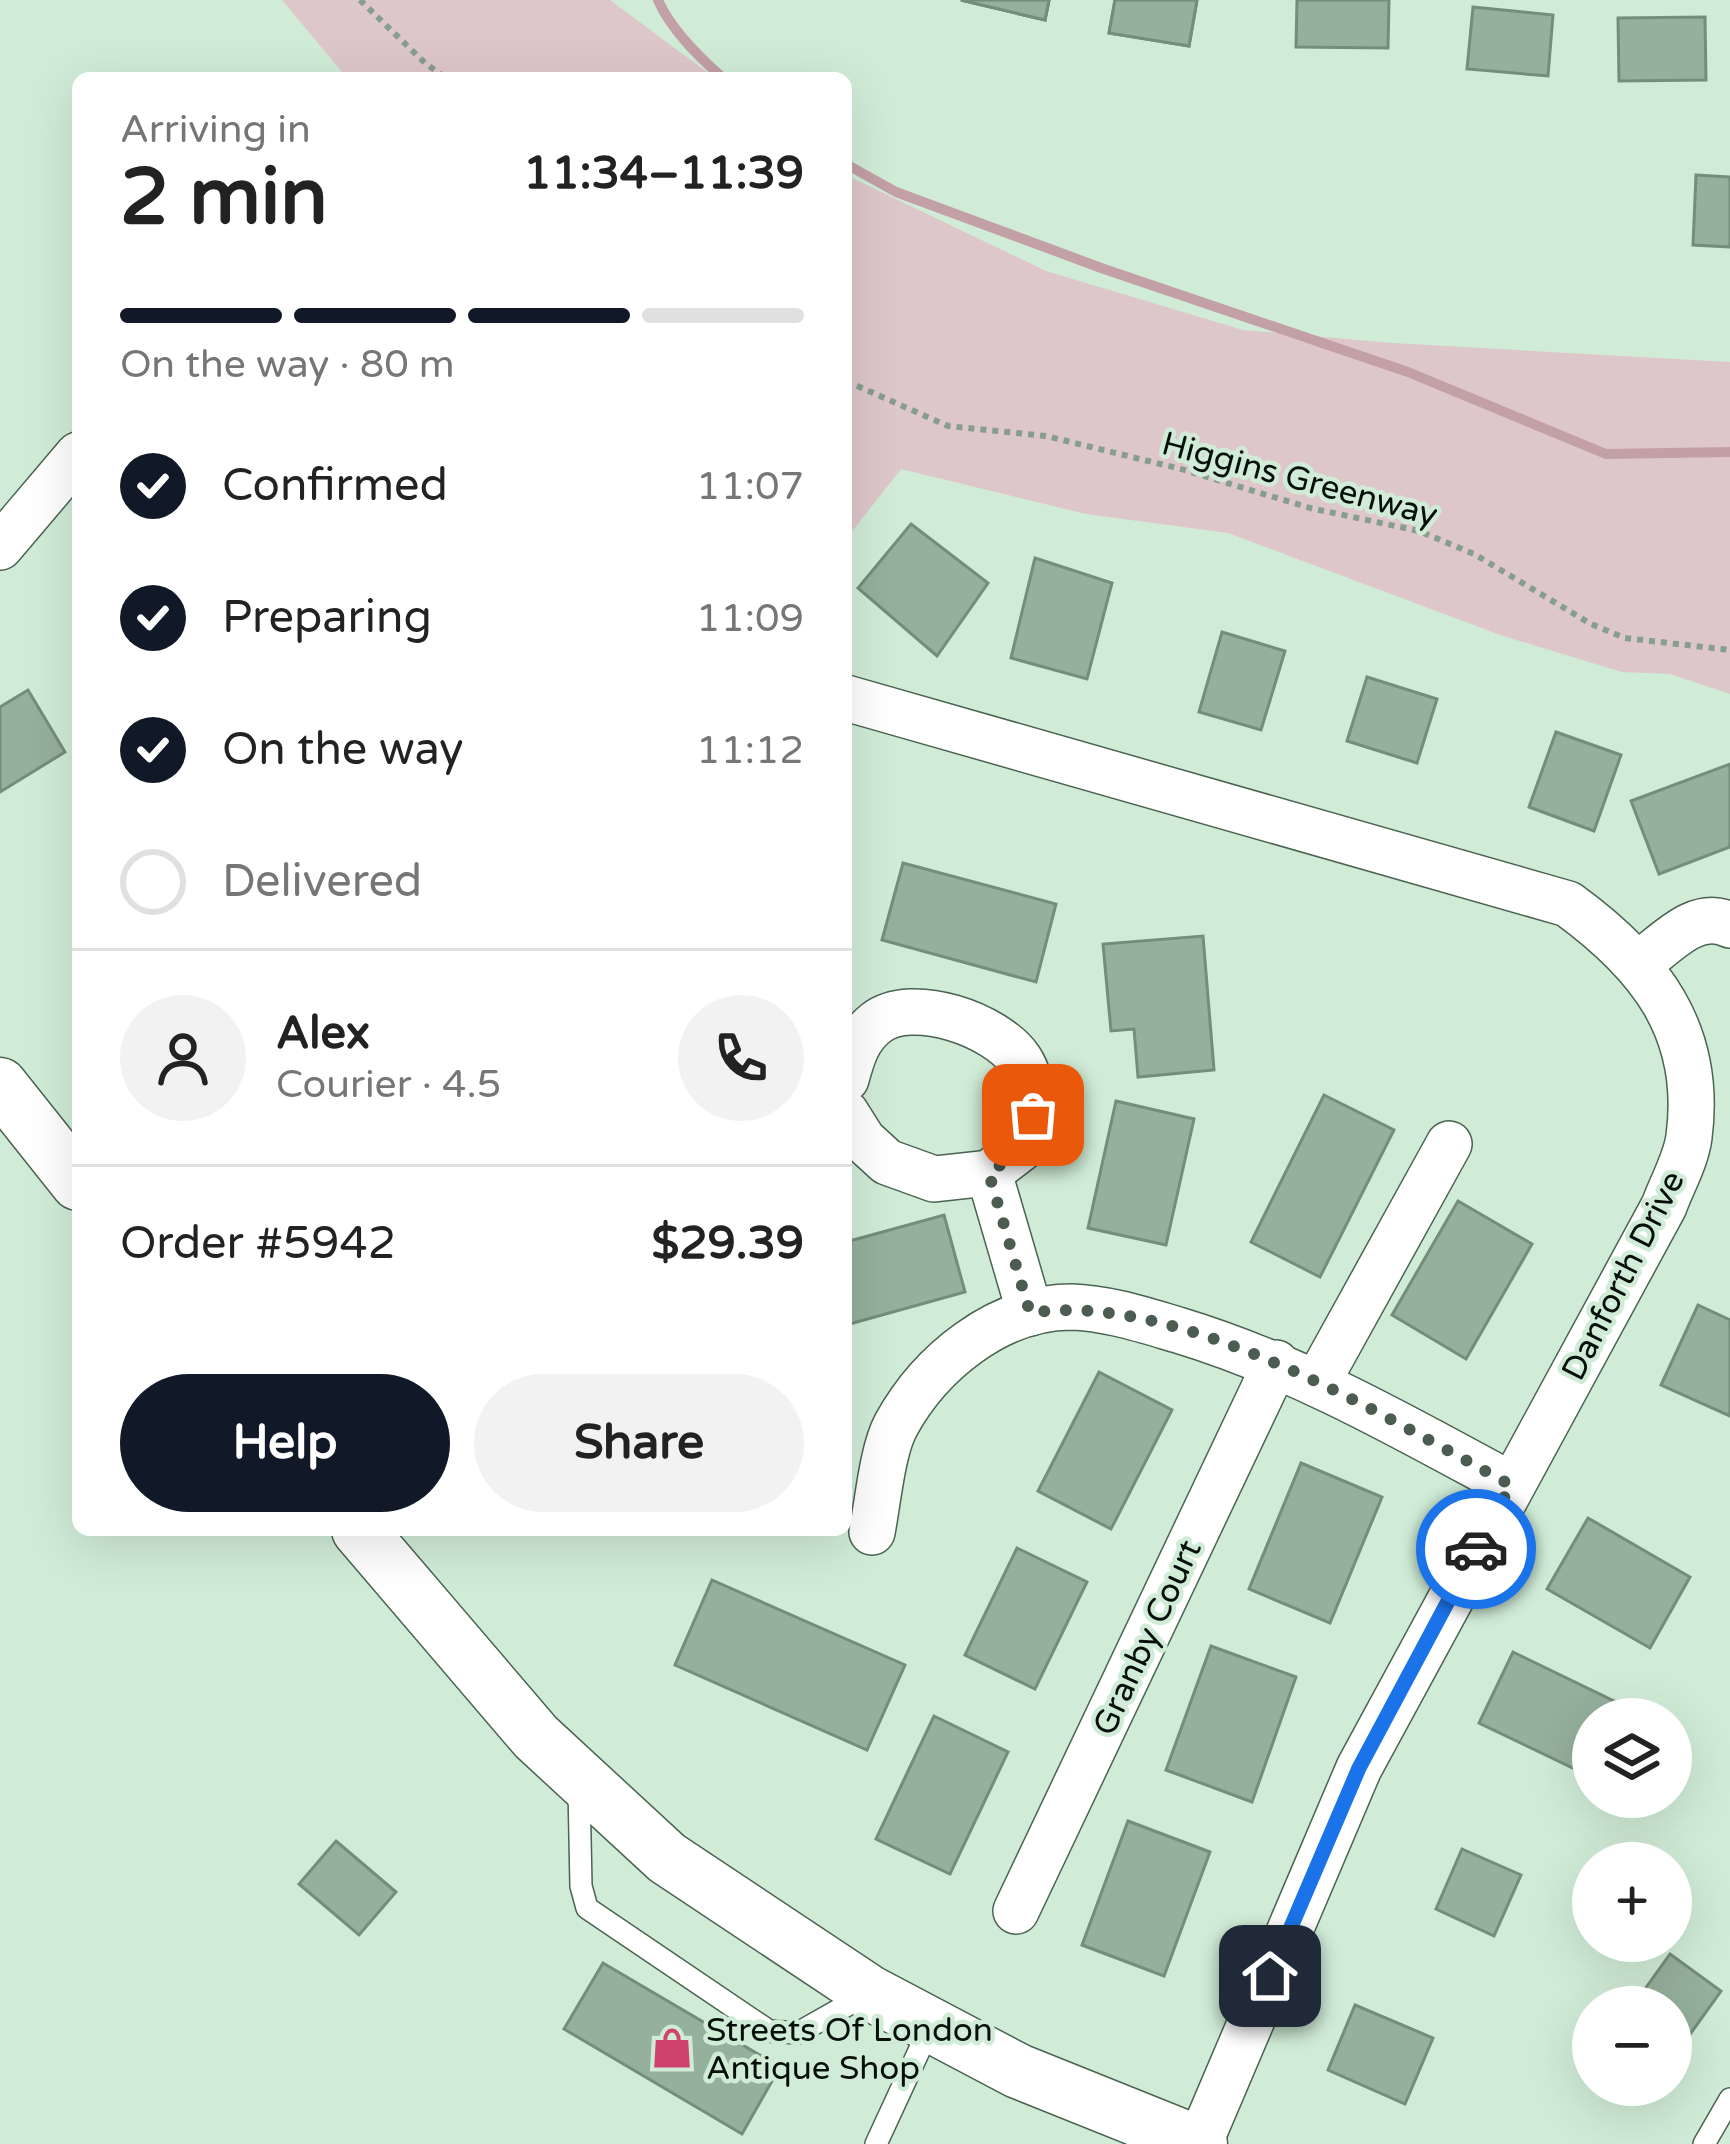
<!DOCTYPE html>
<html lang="en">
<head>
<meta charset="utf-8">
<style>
  :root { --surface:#fff; --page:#f2f2f2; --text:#222; --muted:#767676; --line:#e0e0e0; --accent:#111827 }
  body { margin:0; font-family:"Varela Round",sans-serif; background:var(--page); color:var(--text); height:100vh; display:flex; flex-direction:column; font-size:45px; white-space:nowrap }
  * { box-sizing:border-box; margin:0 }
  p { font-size:39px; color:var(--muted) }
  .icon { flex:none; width:66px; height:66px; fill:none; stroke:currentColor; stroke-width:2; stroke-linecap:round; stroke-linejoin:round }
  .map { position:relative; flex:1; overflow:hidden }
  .sheet { position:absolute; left:72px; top:72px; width:780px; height:1464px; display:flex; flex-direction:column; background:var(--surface); border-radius:18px; box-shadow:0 12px 48px #0002 }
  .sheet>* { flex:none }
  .buttons { position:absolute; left:1572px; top:1698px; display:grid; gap:24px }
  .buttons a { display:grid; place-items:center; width:120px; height:120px; border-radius:50%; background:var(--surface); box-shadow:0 12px 48px #0002; font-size:60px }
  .pin { position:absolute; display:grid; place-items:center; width:102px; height:102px; color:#fff; margin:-51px; border-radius:24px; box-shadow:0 6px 18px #0006 }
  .courier { position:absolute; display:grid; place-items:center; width:120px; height:120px; margin:-60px; border:9px solid #1a73e8; border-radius:50%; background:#fff; color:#222; box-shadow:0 3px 15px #0007 }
  .summary em { font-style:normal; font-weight:700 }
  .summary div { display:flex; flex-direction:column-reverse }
  .summary { display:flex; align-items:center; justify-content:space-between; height:204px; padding:0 48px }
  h1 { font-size:78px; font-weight:700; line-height:90px }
  .bar { display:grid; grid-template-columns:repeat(4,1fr); gap:18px 12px; align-content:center; height:144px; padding:0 48px }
  .bar i { height:15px; border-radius:9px; background:var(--line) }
  .bar .current { background:var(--accent) }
  .bar p { grid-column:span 4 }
  .line { display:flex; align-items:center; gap:30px; padding:0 48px; border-top:3px solid var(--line) }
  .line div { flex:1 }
  .round { display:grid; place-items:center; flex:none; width:126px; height:126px; border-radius:63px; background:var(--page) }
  ol { padding:0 48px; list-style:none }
  li { display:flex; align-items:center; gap:36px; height:132px }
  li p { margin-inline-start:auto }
  li .icon { padding:12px; border-radius:50%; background:var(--accent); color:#fff; stroke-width:4 }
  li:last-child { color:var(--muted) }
  li i { width:66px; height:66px; border:6px solid var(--line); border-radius:50% }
  .button { display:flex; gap:24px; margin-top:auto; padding:24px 48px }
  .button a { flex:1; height:138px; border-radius:72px; background:var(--accent); color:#fff; font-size:48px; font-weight:700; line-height:138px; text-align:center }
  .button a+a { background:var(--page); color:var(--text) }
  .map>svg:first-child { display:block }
</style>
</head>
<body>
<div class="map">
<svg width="1730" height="2144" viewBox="0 0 1730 2144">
  <rect width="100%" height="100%" fill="#d0ecd7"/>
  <g fill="#dec7cb">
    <polygon points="282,0 610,0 715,78 347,78"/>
    <polygon points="846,175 1046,271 1243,330 1393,343 1730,362 1730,694 1670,674 1622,672 1503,636 1228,533 1086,514 901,469 846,539"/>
  </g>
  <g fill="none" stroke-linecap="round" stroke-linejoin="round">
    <g stroke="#c39fa6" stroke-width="10">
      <path d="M658,0C671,30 699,57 723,78"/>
      <polyline points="846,164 896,192 1104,269 1408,372 1606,454 1730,452"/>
    </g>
  </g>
  <g fill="#95b09c" stroke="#748e7b" stroke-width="3">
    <polygon points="961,0 1049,0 1045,20"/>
    <polygon points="961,0 1049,0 1045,20"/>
    <polygon points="961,0 1049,0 1045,20"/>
    <polygon points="1115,0 1197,0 1189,46 1109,33"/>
    <polygon points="1115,0 1197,0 1189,46 1109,33"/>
    <polygon points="1297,0 1389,0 1388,48 1296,47"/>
    <polygon points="1473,7 1553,15 1548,76 1467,69"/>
    <polygon points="1705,17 1706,80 1619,81 1618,18"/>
    <polygon points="1696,175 1730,177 1730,247 1693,245"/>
    <polygon points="911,524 988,583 937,656 858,588"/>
    <polygon points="1035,558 1112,583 1087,679 1011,658"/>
    <polygon points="1222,632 1285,651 1261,730 1199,712"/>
    <polygon points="1367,677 1437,699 1417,763 1347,741"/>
    <polygon points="28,690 65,752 0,792 0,707"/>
    <polygon points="1556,732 1621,755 1594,831 1529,807"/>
    <polygon points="1730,764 1730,847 1659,874 1631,801"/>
    <polygon points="903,863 1056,904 1036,982 882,940"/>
    <polygon points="1203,936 1214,1070 1138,1077 1134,1029 1111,1031 1103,944"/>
    <polygon points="1324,1095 1394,1130 1320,1277 1251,1242"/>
    <polygon points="1116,1101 1194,1119 1166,1245 1088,1228"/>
    <polygon points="1458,1201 1532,1244 1466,1359 1392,1315"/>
    <polygon points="944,1215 965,1292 846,1325 846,1242"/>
    <polygon points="1698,1305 1730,1320 1730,1416 1661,1385"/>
    <polygon points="1099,1372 1172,1410 1111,1529 1038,1491"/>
    <polygon points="1301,1463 1382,1497 1330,1623 1249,1589"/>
    <polygon points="1588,1518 1690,1577 1650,1648 1547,1589"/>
    <polygon points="1017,1548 1087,1582 1035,1689 965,1655"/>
    <polygon points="712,1580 905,1665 867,1750 675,1665"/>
    <polygon points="1211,1646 1296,1677 1252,1802 1166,1770"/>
    <polygon points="1513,1652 1616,1702 1608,1719 1593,1719 1593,1751 1583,1773 1479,1723"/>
    <polygon points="934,1716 1008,1752 950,1874 876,1839"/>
    <polygon points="1128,1821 1210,1852 1164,1976 1082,1945"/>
    <polygon points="336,1841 396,1892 359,1935 299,1884"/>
    <polygon points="1462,1849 1521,1875 1494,1936 1436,1909"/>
    <polygon points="1670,1954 1721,1991 1671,2061 1671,2007 1632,2007"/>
    <polygon points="603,1963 780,2067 742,2134 564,2029"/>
    <polygon points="1355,2005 1433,2038 1405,2104 1328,2070"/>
  </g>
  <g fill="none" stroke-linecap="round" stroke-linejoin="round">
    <g stroke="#4b6351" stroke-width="24">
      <g id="service">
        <polyline points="579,1789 581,1886 587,1908 769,2031 798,2033 867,1994"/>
        <polyline points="876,2144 931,2025"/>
        <polyline points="1704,2144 1730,2099"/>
      </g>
    </g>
    <g stroke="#4b6351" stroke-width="48">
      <g id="minor">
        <polyline points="0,547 78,455"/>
        <path d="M846,698L1568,904C1649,963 1703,1030 1689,1137C1686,1160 1672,1184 1664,1206L1359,1768L1199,2144"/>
        <path d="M1639,964C1666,944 1696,908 1730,925"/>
        <path d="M846,1079C852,1057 857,1038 876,1023C912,995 997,1025 1020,1060C1036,1085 1033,1116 1028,1143L989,1173L934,1179L887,1162L863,1140L846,1113"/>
        <polyline points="989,1173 1030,1313"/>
        <polyline points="1318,1381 1449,1144"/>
        <path d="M872,1532C878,1502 882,1451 896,1425C930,1363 998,1307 1071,1307C1108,1308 1144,1320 1178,1330C1297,1366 1402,1426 1511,1485"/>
        <polyline points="1016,1911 1276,1363"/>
      </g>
    </g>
    <g stroke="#4b6351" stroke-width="57">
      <g id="tertiary">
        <polyline points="0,1085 78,1183"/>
        <polyline points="359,1530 536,1737 667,1858 870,1993 1018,2071 1200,2144"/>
      </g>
    </g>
    <g stroke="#879d8d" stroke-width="6" stroke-dasharray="6 6" stroke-linecap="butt">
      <polyline points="360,0 425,63 446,78"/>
      <polyline points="846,381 948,426 1046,436 1181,469 1310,508 1419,531 1474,554 1591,624 1625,638 1730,650"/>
    </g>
    <use href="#service" stroke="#fff" stroke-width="21"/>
    <use href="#minor" stroke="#fff" stroke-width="45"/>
    <use href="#tertiary" stroke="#fff" stroke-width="54"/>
  </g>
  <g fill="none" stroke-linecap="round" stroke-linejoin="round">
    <path stroke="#4d5c51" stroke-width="12" stroke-dasharray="0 21.6" d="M1033,1115L1028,1143L989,1174L1030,1313C1180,1290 1381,1415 1511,1485L1476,1549"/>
    <polyline stroke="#1a73e8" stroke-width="15" points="1270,1976 1359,1768 1476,1549"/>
  </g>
  <defs>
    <g id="shop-bare" transform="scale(3.24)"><path d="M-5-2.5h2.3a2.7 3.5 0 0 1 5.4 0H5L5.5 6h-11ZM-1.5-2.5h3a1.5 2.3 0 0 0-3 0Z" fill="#d0426f" stroke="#d0ecd7" stroke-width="2.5" paint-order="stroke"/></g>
  </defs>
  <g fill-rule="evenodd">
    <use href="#shop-bare" x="672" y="2048"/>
  </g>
  <g text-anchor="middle" stroke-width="9" stroke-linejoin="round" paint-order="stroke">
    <g font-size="33" fill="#060f09" stroke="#d0ecd7">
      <text transform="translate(1300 478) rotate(15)" y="12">Higgins Greenway</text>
      <text transform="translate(1622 1275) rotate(-63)" y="12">Danforth Drive</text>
      <text transform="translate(1146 1637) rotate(-65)" y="12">Granby Court</text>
    </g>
    <g font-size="33" fill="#060f09" stroke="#d0ecd7" text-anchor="start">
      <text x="706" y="2041">Streets Of London<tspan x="706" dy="38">Antique Shop</tspan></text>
    </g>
  </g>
</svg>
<div class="buttons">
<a><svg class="icon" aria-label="layers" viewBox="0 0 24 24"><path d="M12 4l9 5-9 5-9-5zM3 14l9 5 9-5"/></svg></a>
<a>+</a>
<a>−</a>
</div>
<div class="pin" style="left:1033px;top:1115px;background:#ea580c"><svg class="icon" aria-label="bag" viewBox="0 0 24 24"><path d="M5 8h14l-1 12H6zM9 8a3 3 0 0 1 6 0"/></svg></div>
<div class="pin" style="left:1270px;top:1976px;background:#1f2937"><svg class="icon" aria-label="home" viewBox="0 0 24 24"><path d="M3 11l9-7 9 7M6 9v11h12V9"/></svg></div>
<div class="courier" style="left:1476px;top:1549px"><svg class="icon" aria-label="car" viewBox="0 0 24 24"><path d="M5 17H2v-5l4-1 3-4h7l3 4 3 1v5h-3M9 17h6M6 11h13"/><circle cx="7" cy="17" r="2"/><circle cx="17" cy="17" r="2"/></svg></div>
<section class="sheet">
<div class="summary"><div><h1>2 min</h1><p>Arriving in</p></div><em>11:34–11:39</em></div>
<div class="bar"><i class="current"></i><i class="current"></i><i class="current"></i><i></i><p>On the way · 80 m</p></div>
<ol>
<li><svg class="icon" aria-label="check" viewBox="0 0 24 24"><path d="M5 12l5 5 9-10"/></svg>Confirmed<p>11:07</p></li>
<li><svg class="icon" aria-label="check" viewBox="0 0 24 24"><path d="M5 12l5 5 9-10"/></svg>Preparing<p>11:09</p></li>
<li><svg class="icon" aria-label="check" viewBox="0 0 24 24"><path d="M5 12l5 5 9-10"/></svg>On the way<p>11:12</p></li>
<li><i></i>Delivered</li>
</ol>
<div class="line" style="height:216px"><a class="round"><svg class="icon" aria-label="person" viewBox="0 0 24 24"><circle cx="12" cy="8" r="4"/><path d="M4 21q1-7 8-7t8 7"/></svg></a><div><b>Alex</b><p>Courier · 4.5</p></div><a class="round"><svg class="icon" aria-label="phone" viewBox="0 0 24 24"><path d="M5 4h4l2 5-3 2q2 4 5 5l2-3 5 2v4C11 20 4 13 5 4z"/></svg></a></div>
<div class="line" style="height:156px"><div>Order #5942</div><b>$29.39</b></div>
<div class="button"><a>Help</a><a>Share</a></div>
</section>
</div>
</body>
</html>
